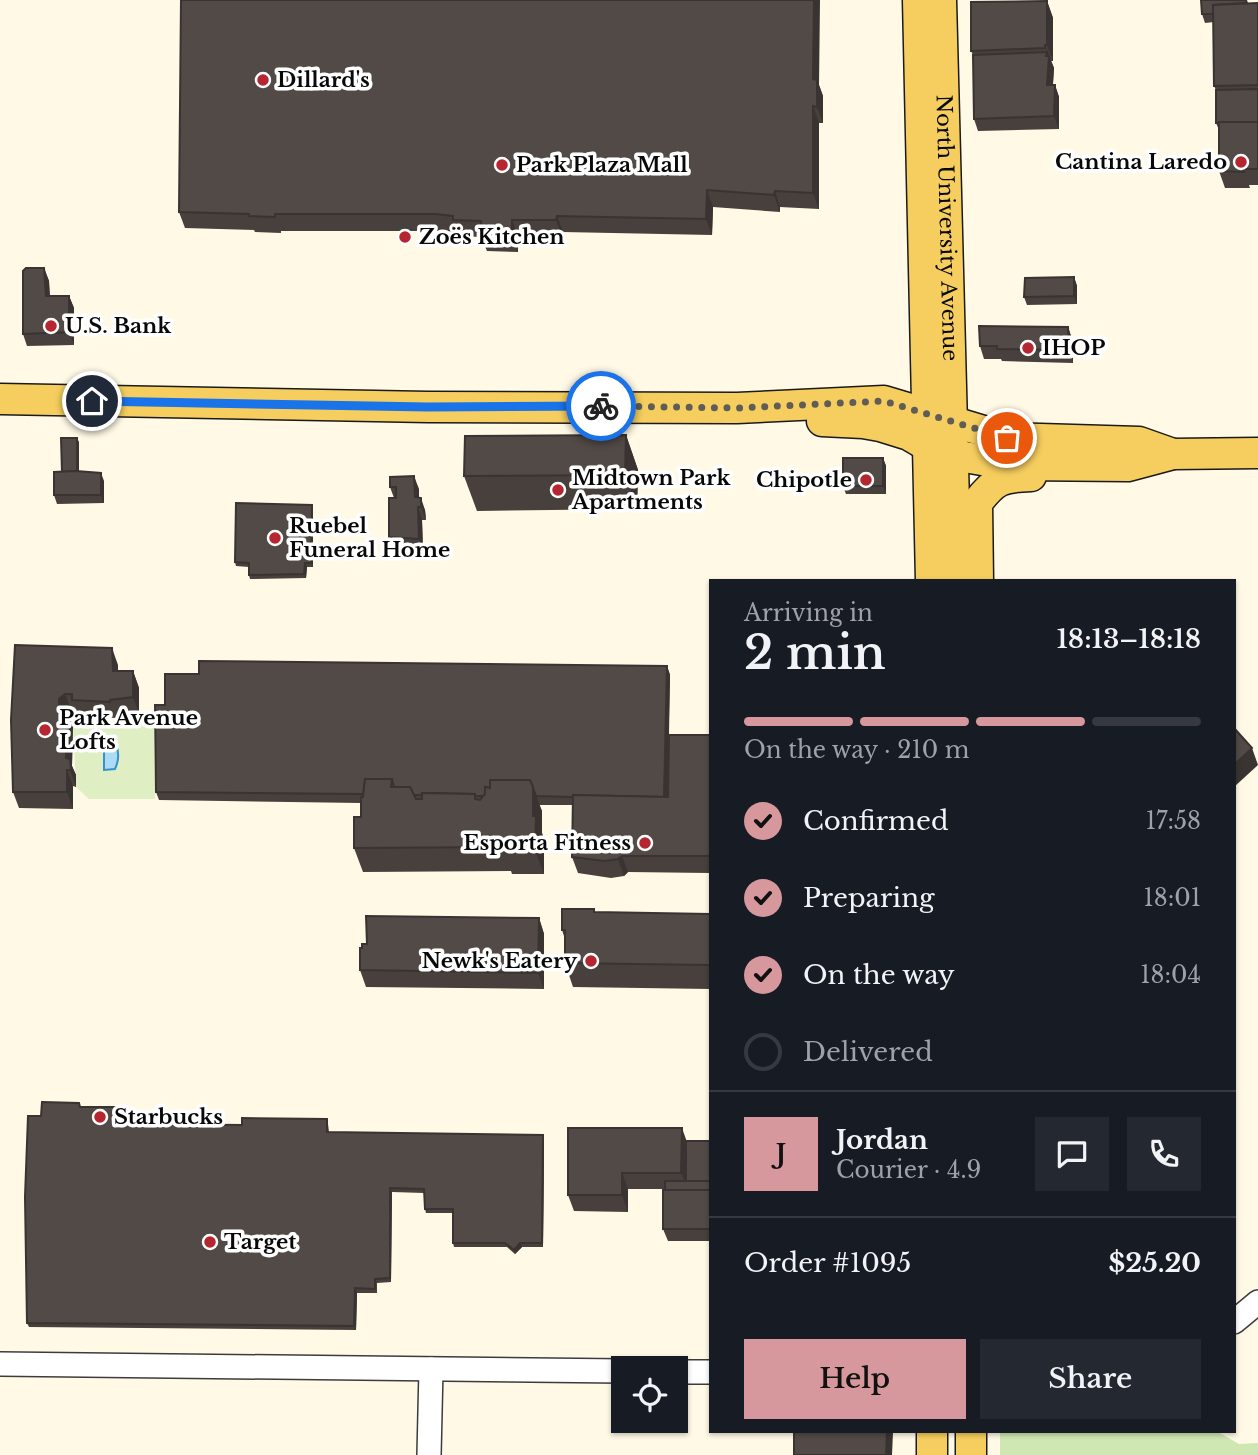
<!DOCTYPE html>
<html lang="en">
<head>
<meta charset="utf-8">
<style>
  :root { --surface:#171b24; --page:#242831; --text:#f1f3f6; --muted:#9ea1a6; --line:#363941; --accent:#d6979d }
  body { margin:0; font-family:"Libre Baskerville",serif; background:var(--page); color:var(--text); height:100vh; display:flex; flex-direction:column; font-size:26px; white-space:nowrap }
  * { box-sizing:border-box; margin:0 }
  p { font-size:23px; color:var(--muted) }
  .icon { flex:none; width:38px; height:38px; fill:none; stroke:currentColor; stroke-width:2; stroke-linecap:round; stroke-linejoin:round }
  .map { position:relative; flex:1; overflow:hidden }
  .sheet { position:absolute; left:709px; top:579px; width:527px; height:854px; display:flex; flex-direction:column; background:var(--surface); border-radius:0px; box-shadow:0 2px 5px #0004 }
  .sheet>* { flex:none }
  .buttons { position:absolute; left:611px; top:1356px; display:grid; gap:14px }
  .buttons a { display:grid; place-items:center; width:77px; height:77px; border-radius:0px; background:var(--surface); box-shadow:0 2px 5px #0004; font-size:35px }
  .pin { position:absolute; display:grid; place-items:center; width:60px; height:60px; color:#fff; margin:-30px; border:4px solid #fff; border-radius:50%; box-shadow:0 2px 7px #0007 }
  .courier { position:absolute; display:grid; place-items:center; width:70px; height:70px; margin:-35px; border:5px solid #1a73e8; border-radius:50%; background:#fff; color:#222; box-shadow:0 2px 9px #0007 }
  .headline em { font-style:normal; font-weight:600 }
  .headline div { display:flex; flex-direction:column-reverse }
  .headline { display:flex; align-items:center; justify-content:space-between; height:119px; padding:0 35px }
  h1 { font-size:46px; font-weight:600; line-height:52px }
  .bar { display:grid; grid-template-columns:repeat(4,1fr); gap:10px 7px; align-content:center; height:84px; padding:0 35px }
  .bar i { height:9px; border-radius:5px; background:var(--line) }
  .bar .selected { background:var(--accent) }
  .bar p { grid-column:span 4 }
  .line { display:flex; align-items:center; gap:18px; padding:0 35px; border-top:2px solid var(--line) }
  .line div { flex:1 }
  .round { display:grid; place-items:center; flex:none; width:74px; height:74px; border-radius:0px; background:var(--page) }
  ol { padding:0 35px; list-style:none }
  li { display:flex; align-items:center; gap:21px; height:77px }
  li p { margin-inline-start:auto }
  li .icon { padding:7px; border-radius:50%; background:var(--accent); color:#111; stroke-width:4 }
  li:last-child { color:var(--muted) }
  li i { width:38px; height:38px; border:4px solid var(--line); border-radius:50% }
  .cta { display:flex; gap:14px; margin-top:auto; padding:14px 35px }
  .cta a { flex:1; height:80px; border-radius:0px; background:var(--accent); color:#111; font-size:28px; font-weight:600; line-height:80px; text-align:center }
  .cta a+a { background:var(--page); color:var(--text) }
  .map>svg:first-child { display:block }
</style>
</head>
<body>
<div class="map">
<svg width="1258" height="1455" viewBox="0 0 1258 1455">
  <rect width="100%" height="100%" fill="#fff9e6"/>
  <polygon fill="#cfe7b2" points="1000,1432 1218,1432 1239,1444 1258,1443 1258,1455 1000,1455"/>
  <polygon fill="#e0eec4" points="73,723 154,726 155,799 89,799 76,787"/>
  <path fill="#addbf4" stroke="#3592ca" stroke-width="2" d="M104,743H115C120,752 119,760 115,769L104,770Z"/>
  <g fill="none" stroke-linecap="round" stroke-linejoin="round">
    <g stroke="#3c3c3c" stroke-width="26">
      <g id="minor">
        <polyline points="1234,1322 1258,1302"/>
        <polyline points="0,1364 623,1371"/>
        <polyline points="676,1372 710,1372"/>
        <polyline points="429,1455 431,1369"/>
      </g>
    </g>
    <g stroke="#1a1a1a" stroke-width="33">
      <g id="major">
        <polyline points="918,0 931,581"/>
        <path id="s1" d="M941,0L956,581"/>
        <polyline points="0,399 428,407 737,408 884,401 1007,438 1139,442 1173,454"/>
        <polyline points="822,421 863,423 880,426 909,435 926,445 953,455 1011,465 1128,466 1173,454 1258,453"/>
        <path d="M978,581L977,503C995,479 1002,477 1031,476"/>
        <polyline points="932,1455 932,1432"/>
        <polyline points="971,1455 971,1432"/>
      </g>
    </g>
    <use href="#minor" stroke="#fff" stroke-width="23"/>
    <use href="#major" stroke="#f6ce5f" stroke-width="30"/>
  </g>
  <g fill="#47403c">
    <polygon points="1246,0 1247,0 1248,3 1258,3 1258,185 1249,185 1250,188 1225,188 1219,171 1219,130 1216,123 1216,90 1214,86 1214,22 1205,23 1202,14"/>
    <polygon points="1047,1 1053,18 1053,61 1051,61 1054,68 1053,85 1055,85 1059,97 1059,129 978,131 974,119 973,55 971,51"/>
    <polygon points="819,85 823,96 823,123 819,123 819,209 780,207 780,212 713,207 712,235 563,232 562,237 518,237 518,252 487,251 481,237 459,236 457,232 442,231 281,231 281,233 255,232 254,230 185,228 179,212"/>
    <polygon points="44,268 49,281 50,296 69,296 74,308 74,345 27,346 23,334"/>
    <polygon points="1074,277 1077,286 1077,304 1027,305 1024,297"/>
    <polygon points="1068,327 1072,339 1073,363 1002,361 1001,359 984,359 980,346"/>
    <polygon points="626,435 638,470 637,509 477,511 464,476"/>
    <polygon points="79,442 79,471 104,481 104,503 57,504 54,495 62,472"/>
    <polygon points="883,458 886,466 886,494 846,494 843,486"/>
    <polygon points="390,487 419,489 419,498 425,510 426,520 422,520 423,551 394,549 389,537 394,498"/>
    <polygon points="312,505 313,509 313,567 307,567 306,578 250,579 249,575 249,567 236,566 235,562"/>
    <polygon points="118,665 118,671 133,671 139,688 139,713 116,716 116,718 78,716 76,711 71,710 69,712 73,723 72,766 76,775 76,787 73,786 73,809 19,808 13,792 11,720"/>
    <polygon points="667,666 670,675 669,735 710,735 710,873 628,872 624,876 611,878 578,873 572,857 573,805 539,805 542,811 542,833 544,840 544,874 512,874 511,871 363,872 354,848 361,817 361,803 159,800 156,792 165,705 199,674"/>
    <polygon points="594,909 595,912 710,914 710,989 573,987 565,963 565,939 562,930"/>
    <polygon points="539,918 544,934 544,989 366,987 360,970 362,948 367,944"/>
    <polygon points="80,1107 118,1111 118,1117 152,1117 153,1124 242,1125 327,1119 328,1124 329,1132 544,1140 543,1247 522,1247 515,1254 507,1247 454,1247 453,1243 453,1213 426,1213 425,1209 424,1193 392,1192 391,1282 377,1283 377,1293 357,1293 356,1330 29,1327 27,1323 41,1116"/>
    <polygon points="686,1141 710,1141 710,1241 668,1241 663,1229 665,1189 628,1189 628,1212 574,1211 568,1195"/>
  </g>
  <g fill="#393431">
    <polygon points="814,0 820,0 819,85 823,96 823,123 817,107 813,79"/>
    <polygon points="1047,1 1053,18 1053,61 1047,45"/>
    <polygon points="1045,45 1054,68 1052,97 1047,85 1047,52"/>
    <polygon points="1055,85 1059,97 1059,129 1054,116"/>
    <polygon points="813,106 819,123 819,209 813,193"/>
    <polygon points="707,190 713,207 712,235 706,219"/>
    <polygon points="775,191 780,207 780,212 774,195"/>
    <polygon points="557,216 563,232 562,237 556,220"/>
    <polygon points="512,220 518,237 518,252 512,235"/>
    <polygon points="44,268 49,281 50,308 46,296"/>
    <polygon points="1074,277 1077,286 1077,304 1074,296"/>
    <polygon points="69,296 74,308 74,345 69,332"/>
    <polygon points="1068,327 1072,339 1073,363 1069,350"/>
    <polygon points="626,435 638,470 637,509 625,475"/>
    <polygon points="77,438 79,442 79,479 77,475"/>
    <polygon points="883,458 886,466 886,494 883,486"/>
    <polygon points="101,473 104,481 104,503 101,495"/>
    <polygon points="414,476 419,489 419,507 415,497"/>
    <polygon points="421,498 425,510 426,520 421,507"/>
    <polygon points="312,505 313,509 313,567 311,563"/>
    <polygon points="418,507 422,520 423,551 419,539"/>
    <polygon points="305,563 307,567 306,578 304,574"/>
    <polygon points="112,648 118,665 118,687 113,671"/>
    <polygon points="667,666 670,675 667,806 664,798"/>
    <polygon points="133,671 139,688 139,713 133,697"/>
    <polygon points="65,694 71,710 69,712 73,723 72,766 76,775 76,787 66,758 59,707 59,699"/>
    <polygon points="1252,748 1258,765 1234,787 1234,765"/>
    <polygon points="67,770 73,786 73,809 67,792"/>
    <polygon points="533,787 542,811 542,833 544,840 544,874 535,850 533,816"/>
    <polygon points="622,856 628,872 624,876 618,859"/>
    <polygon points="539,918 544,934 544,989 538,973"/>
    <polygon points="682,1128 688,1145 686,1185 681,1173"/>
    <polygon points="543,1135 544,1140 543,1247 542,1243"/>
    <polygon points="622,1173 628,1189 628,1212 622,1195"/>
    <polygon points="390,1188 392,1192 391,1282 390,1278"/>
    <polygon points="520,1243 522,1247 515,1254 514,1250"/>
    <polygon points="355,1288 357,1293 356,1330 354,1326"/>
    <polygon points="887,1432 893,1432 892,1455 886,1455"/>
  </g>
  <g fill="#524a46" stroke="#393431" stroke-width="2">
    <polygon points="181,0 814,0 813,79 817,80 817,107 813,106 813,193 775,191 774,195 707,190 706,219 557,216 556,220 512,220 512,235 481,235 481,221 453,220 453,216 436,214 275,214 275,217 249,216 249,214 179,212"/>
    <polygon points="1201,0 1246,0 1246,3 1213,5 1213,14 1202,14"/>
    <polygon points="1047,1 1047,45 1045,45 1045,48 971,51 971,2"/>
    <polygon points="1258,3 1258,85 1214,86 1213,5"/>
    <polygon points="1047,52 1046,56 1049,56 1047,85 1055,85 1054,116 974,119 973,55"/>
    <polygon points="1258,89 1258,122 1216,123 1216,90"/>
    <polygon points="1219,122 1258,122 1258,169 1243,169 1244,172 1219,171"/>
    <polygon points="26,268 44,268 46,296 69,296 69,332 23,334 23,271"/>
    <polygon points="1074,277 1074,296 1024,297 1025,278"/>
    <polygon points="979,326 1068,327 1069,350 997,349 997,346 980,346"/>
    <polygon points="626,435 625,475 464,476 465,436"/>
    <polygon points="61,438 77,438 77,471 62,472"/>
    <rect x="843" y="458" width="40" height="28"/>
    <polygon points="76,471 101,473 101,495 54,495 54,472"/>
    <polygon points="414,476 415,497 421,498 421,507 418,507 419,539 389,537 389,498 396,498 396,487 390,487 390,477"/>
    <polygon points="236,503 312,505 311,563 305,563 304,574 249,575 249,563 235,562"/>
    <polygon points="15,645 112,648 113,671 133,671 133,697 110,700 110,702 72,700 72,694 65,694 59,699 59,707 67,706 66,758 70,759 71,770 67,770 67,792 13,792 11,720"/>
    <polygon points="199,661 667,666 664,797 573,795 573,797 536,796 530,780 490,780 490,788 485,787 485,794 484,796 475,796 475,794 422,793 422,795 414,795 410,787 394,787 392,779 365,779 363,794 156,792 155,705 165,705 165,674 199,674"/>
    <polygon points="1234,728 1252,748 1234,765"/>
    <polygon points="669,735 710,735 710,856 622,856 618,859 605,861 572,857 573,795 668,797"/>
    <polygon points="365,779 392,779 391,787 410,787 416,799 422,799 422,793 475,794 475,799 480,800 485,794 485,787 490,788 490,780 530,780 533,787 533,816 536,816 535,850 504,850 504,847 354,848 354,817 361,817 361,797 363,797"/>
    <polygon points="562,909 594,909 594,912 710,914 710,965 565,963 565,930 562,930"/>
    <polygon points="366,916 539,918 538,973 360,970 360,948 362,948 362,944 367,944"/>
    <polygon points="42,1102 79,1103 80,1107 116,1107 117,1117 152,1117 152,1124 242,1125 242,1118 327,1119 327,1132 543,1135 542,1243 520,1243 514,1250 505,1243 453,1243 453,1209 425,1209 424,1189 390,1188 390,1278 375,1279 375,1289 355,1288 354,1326 27,1323 25,1197 28,1116 41,1116"/>
    <polygon points="568,1128 682,1128 681,1173 622,1173 622,1195 568,1195"/>
    <rect x="686" y="1141" width="24" height="40"/>
    <polygon points="665,1181 710,1181 710,1192 710,1190 665,1190"/>
    <rect x="663" y="1190" width="47" height="39"/>
    <polygon points="794,1432 887,1432 886,1455 794,1455"/>
  </g>
  <g fill="none" stroke-linecap="round" stroke-linejoin="round">
    <polyline stroke="#5f5d56" stroke-width="7" stroke-dasharray="0 12.6" points="601,406 737,408 884,401 1007,438"/>
    <polyline stroke="#1a73e8" stroke-width="9" points="92,401 428,407 601,406"/>
  </g>
  <g fill="#b52630" stroke="#fff" stroke-width="2.5">
    <circle cx="263" cy="80" r="7"/>
    <circle cx="1241" cy="162" r="7"/>
    <circle cx="502" cy="165" r="7"/>
    <circle cx="405" cy="237" r="7"/>
    <circle cx="51" cy="326" r="7"/>
    <circle cx="1028" cy="348" r="7"/>
    <circle cx="866" cy="480" r="7"/>
    <circle cx="558" cy="490" r="7"/>
    <circle cx="275" cy="538" r="7"/>
    <circle cx="45" cy="730" r="7"/>
    <circle cx="645" cy="843" r="7"/>
    <circle cx="591" cy="961" r="7"/>
    <circle cx="100" cy="1117" r="7"/>
    <circle cx="210" cy="1242" r="7"/>
  </g>
  <g text-anchor="middle" stroke-width="7" stroke-linejoin="round" paint-order="stroke">
    <g font-size="21" font-weight="bold" fill="#090909" stroke="#fff" text-anchor="start">
      <text x="277" y="87">Dillard's</text>
      <text x="1227" y="169" text-anchor="end">Cantina Laredo</text>
      <text x="516" y="172">Park Plaza Mall</text>
      <text x="419" y="244">Zoës Kitchen</text>
      <text x="65" y="333">U.S. Bank</text>
      <text x="1042" y="355">IHOP</text>
      <text x="572" y="485">Midtown Park<tspan x="572" dy="24">Apartments</tspan></text>
      <text x="852" y="487" text-anchor="end">Chipotle</text>
      <text x="289" y="533">Ruebel<tspan x="289" dy="24">Funeral Home</tspan></text>
      <text x="59" y="725">Park Avenue<tspan x="59" dy="24">Lofts</tspan></text>
      <text x="631" y="850" text-anchor="end">Esporta Fitness</text>
      <text x="577" y="968" text-anchor="end">Newk's Eatery</text>
      <text x="114" y="1124">Starbucks</text>
      <text x="224" y="1249">Target</text>
    </g>
    <g font-size="21" fill="#090909" stroke="#fff">
      <text dy="7" stroke="none"><textPath href="#s1" startOffset="228">North University Avenue</textPath></text>
    </g>
  </g>
</svg>
<div class="buttons">
<a><svg class="icon" aria-label="locate" viewBox="0 0 24 24"><circle cx="12" cy="12" r="6"/><path d="M12 2v4M12 18v4M2 12h4M18 12h4"/></svg></a>
</div>
<div class="pin" style="left:1007px;top:438px;background:#ea580c"><svg class="icon" aria-label="bag" viewBox="0 0 24 24"><path d="M5 8h14l-1 12H6zM9 8a3 3 0 0 1 6 0"/></svg></div>
<div class="pin" style="left:92px;top:401px;background:#1f2937"><svg class="icon" aria-label="home" viewBox="0 0 24 24"><path d="M3 11l9-7 9 7M6 9v11h12V9"/></svg></div>
<div class="courier" style="left:601px;top:406px"><svg class="icon" aria-label="bike" viewBox="0 0 24 24"><circle cx="6" cy="16" r="4"/><circle cx="18" cy="16" r="4"/><path d="M6 16l4-8h5l3 8M10 8l3 8H6M13 5h3"/></svg></div>
<section class="sheet">
<div class="headline"><div><h1>2 min</h1><p>Arriving in</p></div><em>18:13–18:18</em></div>
<div class="bar"><i class="selected"></i><i class="selected"></i><i class="selected"></i><i></i><p>On the way · 210 m</p></div>
<ol>
<li><svg class="icon" aria-label="check" viewBox="0 0 24 24"><path d="M5 12l5 5 9-10"/></svg>Confirmed<p>17:58</p></li>
<li><svg class="icon" aria-label="check" viewBox="0 0 24 24"><path d="M5 12l5 5 9-10"/></svg>Preparing<p>18:01</p></li>
<li><svg class="icon" aria-label="check" viewBox="0 0 24 24"><path d="M5 12l5 5 9-10"/></svg>On the way<p>18:04</p></li>
<li><i></i>Delivered</li>
</ol>
<div class="line" style="height:126px"><b class="round" style="background:var(--accent);color:#111">J</b><div><b>Jordan</b><p>Courier · 4.9</p></div><a class="round"><svg class="icon" aria-label="chat" viewBox="0 0 24 24"><path d="M4 5h16v11H9l-5 4z"/></svg></a><a class="round"><svg class="icon" aria-label="phone" viewBox="0 0 24 24"><path d="M5 4h4l2 5-3 2q2 4 5 5l2-3 5 2v4C11 20 4 13 5 4z"/></svg></a></div>
<div class="line" style="height:91px"><div>Order #1095</div><b>$25.20</b></div>
<div class="cta"><a>Help</a><a>Share</a></div>
</section>
</div>
</body>
</html>
